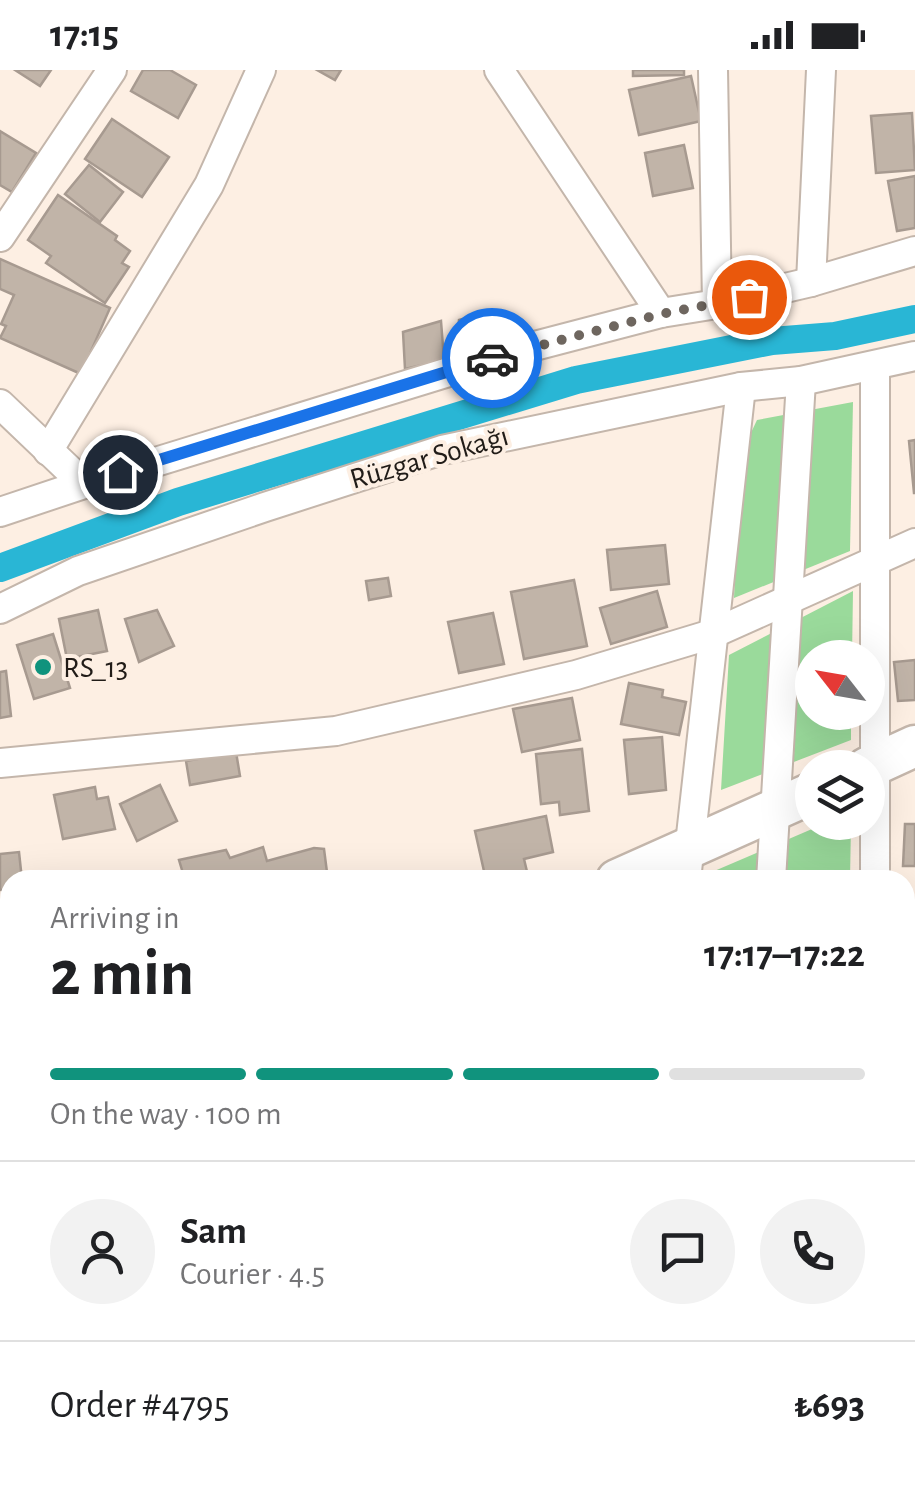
<!DOCTYPE html>
<html lang="en">
<head>
<meta charset="utf-8">
<style>
  :root { --surface:#fff; --page:#f2f2f2; --text:#202124; --muted:#757577; --line:#e0e0e0; --accent:#10937d }
  body { margin:0; font-family:"Alegreya Sans",sans-serif; background:var(--page); color:var(--text); height:100vh; display:flex; flex-direction:column; font-size:38px; white-space:nowrap }
  * { box-sizing:border-box; margin:0 }
  p { font-size:32px; color:var(--muted) }
  .icon { flex:none; width:55px; height:55px; fill:none; stroke:currentColor; stroke-width:2; stroke-linecap:round; stroke-linejoin:round }
  .map { position:relative; flex:1; overflow:hidden }
  .details { position:absolute; left:0px; top:800px; width:915px; height:622px; display:flex; flex-direction:column; background:var(--surface); border-radius:30px 30px 0 0; box-shadow:0 10px 40px #0002 }
  .details>* { flex:none }
  .needle { width:65px; rotate:301deg }
  .fabs { position:absolute; left:795px; top:570px; display:grid; gap:20px }
  .fabs a { display:grid; place-items:center; width:90px; height:90px; border-radius:50%; background:var(--surface); box-shadow:0 10px 40px #0002; font-size:50px }
  .pin { position:absolute; display:grid; place-items:center; width:85px; height:85px; color:#fff; margin:-42px; border:5px solid #fff; border-radius:50%; box-shadow:0 2px 10px #0007 }
  .courier { position:absolute; display:grid; place-items:center; width:100px; height:100px; margin:-50px; border:8px solid #1a73e8; border-radius:50%; background:#fff; color:#222; box-shadow:0 2px 12px #0007 }
  .head em { font-style:normal; font-weight:600 }
  .head div { display:flex; flex-direction:column-reverse }
  .head { display:flex; align-items:center; justify-content:space-between; height:170px; padding:0 50px }
  h1 { font-size:65px; font-weight:600; line-height:75px }
  .bar { display:grid; grid-template-columns:repeat(4,1fr); gap:15px 10px; align-content:center; height:120px; padding:0 50px }
  .bar i { height:12px; border-radius:8px; background:var(--line) }
  .bar .active { background:var(--accent) }
  .bar p { grid-column:span 4 }
  .line { display:flex; align-items:center; gap:25px; padding:0 50px; border-top:2px solid var(--line) }
  .line div { flex:1 }
  .round { display:grid; place-items:center; flex:none; width:105px; height:105px; border-radius:52px; background:var(--page) }
  .status { display:flex; justify-content:space-between; align-items:center; height:70px; padding:0 50px; background:var(--surface); direction:ltr }
  .status svg { height:28px; fill:currentColor }
  .map>svg:first-child { display:block }
</style>
</head>
<body>
<div class="status"><b>17:15</b><svg viewBox="0 0 49 12"><path d="M0 12V9h3v3zM5 12V6h3v6zM10 12V3h3v9zM15 12V0h3v12zM26 1h20v11H26zM47 4h2v5h-2z"/></svg></div>
<div class="map">
<svg width="915" height="1421" viewBox="0 0 915 1421">
  <rect width="100%" height="100%" fill="#fdefe3"/>
  <g fill="#9ada9b">
    <polygon points="853,332 850,481 734,528 740,386 757,350"/>
    <polygon points="853,521 852,587 812,588 812,642 851,643 851,670 721,720 729,585"/>
    <polygon points="826,753 851,753 850,810 711,810 712,802"/>
    <polygon points="661,1412 851,1413 852,1421 660,1421"/>
  </g>
  <g fill="none" stroke-linecap="round" stroke-linejoin="round">
    <polyline stroke="#29b6d5" stroke-width="28" points="0,498 178,432 576,310 772,271 835,266 915,249"/>
  </g>
  <g fill="#c1b4a8" stroke="#a79a90" stroke-width="2.5">
    <polygon points="15,0 51,0 40,16"/>
    <polygon points="143,0 170,0 196,15 178,48 131,21"/>
    <polygon points="317,0 341,0 335,10"/>
    <polygon points="633,0 684,0 684,5 633,6"/>
    <polygon points="691,6 701,51 639,65 629,20"/>
    <polygon points="912,43 915,100 876,103 871,46"/>
    <polygon points="112,49 169,87 142,127 85,89"/>
    <polygon points="0,61 36,83 12,122 0,115"/>
    <polygon points="684,75 693,118 653,126 645,83"/>
    <polygon points="89,95 123,122 100,152 65,124"/>
    <polygon points="915,106 915,158 897,161 888,111"/>
    <polygon points="58,125 117,166 115,170 130,181 122,193 129,197 105,233 46,193 51,186 28,170"/>
    <polygon points="0,189 110,238 81,304 0,268 6,256 1,254 14,225 0,219"/>
    <polygon points="491,241 495,276 456,290 459,250"/>
    <polygon points="441,251 444,290 405,299 403,262"/>
    <polygon points="915,370 915,423 914,423 909,371"/>
    <polygon points="665,475 669,514 611,520 607,480"/>
    <polygon points="388,508 391,526 369,530 366,511"/>
    <polygon points="574,510 587,576 524,589 511,522"/>
    <polygon points="657,521 667,557 611,574 600,538"/>
    <polygon points="98,540 107,581 67,589 59,549"/>
    <polygon points="157,540 174,576 139,592 125,549"/>
    <polygon points="493,543 504,594 459,603 448,552"/>
    <polygon points="53,564 70,618 34,629 17,575"/>
    <polygon points="915,590 915,630 898,631 894,592"/>
    <polygon points="6,601 11,646 0,648 0,602"/>
    <polygon points="629,613 663,620 662,627 686,632 679,665 621,654"/>
    <polygon points="572,628 580,670 522,682 513,639"/>
    <polygon points="662,667 666,720 629,724 624,670"/>
    <polygon points="582,679 589,741 560,745 559,732 541,734 536,684"/>
    <polygon points="236,682 240,706 190,715 186,691"/>
    <polygon points="160,715 177,751 137,771 120,734"/>
    <polygon points="95,717 97,729 108,727 115,759 63,769 54,725"/>
    <polygon points="546,746 553,782 524,789 529,810 486,810 475,761"/>
    <polygon points="905,754 915,754 915,796 903,796"/>
    <polygon points="263,777 267,791 314,778 324,779 328,810 185,810 179,790 226,780 230,788"/>
    <polygon points="19,782 22,810 10,810 10,819 0,820 0,784"/>
    <polygon points="905,1170 915,1171 915,1212 905,1210"/>
    <polygon points="905,1288 915,1289 915,1404 905,1403"/>
    <polygon points="0,1299 9,1315 0,1320"/>
    <polygon points="259,1412 314,1412 315,1421 261,1421"/>
    <polygon points="571,1414 571,1421 534,1421 534,1420"/>
  </g>
  <g fill="none" stroke-linecap="round" stroke-linejoin="round">
    <g stroke="#c4b6ab" stroke-width="32">
      <g id="street">
        <polyline points="499,0 661,243"/>
        <polyline points="713,0 717,234"/>
        <polyline points="0,167 112,0"/>
        <polyline points="811,212 821,0"/>
        <polyline points="875,297 875,810"/>
        <polyline points="0,334 84,414 527,278 661,243 717,234 811,212 915,181"/>
        <polyline points="48,381 209,115 261,0"/>
        <polyline points="0,442 84,414"/>
        <polyline points="0,539 78,501 265,437 442,380 741,317 801,311 915,286"/>
        <polyline points="0,693 336,661 576,605 712,564 915,473"/>
        <polyline points="686,810 741,317"/>
        <polyline points="771,810 801,311"/>
        <polyline points="0,985 10,1027"/>
        <polyline points="905,1096 915,1094"/>
        <polyline points="123,1412 125,1421"/>
        <polyline points="649,1421 649,1412"/>
        <polyline points="735,1421 736,1412"/>
        <polyline points="871,1421 871,1412"/>
      </g>
    </g>
    <g stroke="#c4b6ab" stroke-width="45">
      <g id="secondary">
        <polyline points="867,698 915,676"/>
        <polyline points="617,810 812,723"/>
        <polyline points="0,1079 10,1074"/>
      </g>
    </g>
    <use href="#street" stroke="#fff" stroke-width="28"/>
    <use href="#secondary" stroke="#fff" stroke-width="40"/>
  </g>
  <g fill="none" stroke-linecap="round" stroke-linejoin="round">
    <polyline stroke="#6e665f" stroke-width="10" stroke-dasharray="0 18" points="492,288 661,244 749,227"/>
    <polyline stroke="#1a73e8" stroke-width="12" points="120,402 492,288"/>
  </g>
  <circle fill="#10937d" stroke="#fdefe3" stroke-width="4" cx="43" cy="597" r="10"/>
  <g text-anchor="middle" stroke-width="8" stroke-linejoin="round" paint-order="stroke">
    <g font-size="30" fill="#211c18" stroke="#fdefe3">
      <text transform="translate(429 387) rotate(-16)" y="10">Rüzgar Sokağı</text>
    </g>
    <g font-size="30" fill="#211c18" stroke="#fdefe3" text-anchor="start">
      <text x="63" y="607">RS_13</text>
    </g>
  </g>
</svg>
<div class="fabs">
<a><svg class="needle" viewBox="-14 -14 28 28"><path d="M0-13l5 13h-10z" fill="#e53935"/><path d="M0 13l5-13h-10z" fill="#757577"/></svg></a>
<a><svg class="icon" aria-label="layers" viewBox="0 0 24 24"><path d="M12 4l9 5-9 5-9-5zM3 14l9 5 9-5"/></svg></a>
</div>
<div class="pin" style="left:749px;top:227px;background:#ea580c"><svg class="icon" aria-label="bag" viewBox="0 0 24 24"><path d="M5 8h14l-1 12H6zM9 8a3 3 0 0 1 6 0"/></svg></div>
<div class="pin" style="left:120px;top:402px;background:#1f2937"><svg class="icon" aria-label="home" viewBox="0 0 24 24"><path d="M3 11l9-7 9 7M6 9v11h12V9"/></svg></div>
<div class="courier" style="left:492px;top:288px"><svg class="icon" aria-label="car" viewBox="0 0 24 24"><path d="M5 17H2v-5l4-1 3-4h7l3 4 3 1v5h-3M9 17h6M6 11h13"/><circle cx="7" cy="17" r="2"/><circle cx="17" cy="17" r="2"/></svg></div>
<section class="details">
<div class="head"><div><h1>2 min</h1><p>Arriving in</p></div><em>17:17–17:22</em></div>
<div class="bar"><i class="active"></i><i class="active"></i><i class="active"></i><i></i><p>On the way · 100 m</p></div>
<div class="line" style="height:180px"><a class="round"><svg class="icon" aria-label="person" viewBox="0 0 24 24"><circle cx="12" cy="8" r="4"/><path d="M4 21q1-7 8-7t8 7"/></svg></a><div><b>Sam</b><p>Courier · 4.5</p></div><a class="round"><svg class="icon" aria-label="chat" viewBox="0 0 24 24"><path d="M4 5h16v11H9l-5 4z"/></svg></a><a class="round"><svg class="icon" aria-label="phone" viewBox="0 0 24 24"><path d="M5 4h4l2 5-3 2q2 4 5 5l2-3 5 2v4C11 20 4 13 5 4z"/></svg></a></div>
<div class="line" style="height:130px"><div>Order #4795</div><b>₺693</b></div>
</section>
</div>
</body>
</html>
